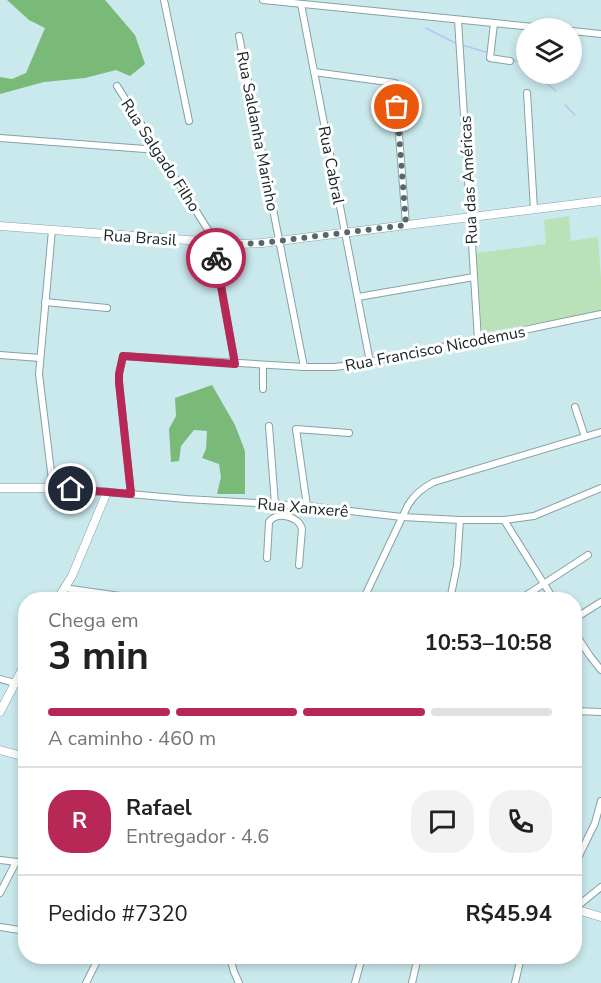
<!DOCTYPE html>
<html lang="pt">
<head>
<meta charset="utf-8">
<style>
  :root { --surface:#fff; --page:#f2f2f2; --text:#202124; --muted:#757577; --line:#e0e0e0; --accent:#b72856 }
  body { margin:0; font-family:"Nunito Sans",sans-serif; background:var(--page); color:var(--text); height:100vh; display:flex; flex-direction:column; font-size:22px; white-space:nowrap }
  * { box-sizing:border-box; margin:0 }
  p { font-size:20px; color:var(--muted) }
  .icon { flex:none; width:33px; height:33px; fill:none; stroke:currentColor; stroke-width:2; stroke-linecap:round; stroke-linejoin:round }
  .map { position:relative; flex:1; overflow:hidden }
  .details { position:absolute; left:18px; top:592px; width:564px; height:372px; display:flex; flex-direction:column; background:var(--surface); border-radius:24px; box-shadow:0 3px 9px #0003 }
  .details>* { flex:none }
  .buttons { position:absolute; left:516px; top:18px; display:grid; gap:12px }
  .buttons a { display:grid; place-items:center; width:66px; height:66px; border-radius:50%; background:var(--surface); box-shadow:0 3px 9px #0003; font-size:30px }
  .pin { position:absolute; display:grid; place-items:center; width:51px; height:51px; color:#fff; margin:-26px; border:3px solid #fff; border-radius:50%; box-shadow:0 2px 6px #0007 }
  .courier { position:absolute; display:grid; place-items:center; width:60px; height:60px; margin:-30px; border:4px solid #b72856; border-radius:50%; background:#fff; color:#222; box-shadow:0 2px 8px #0007 }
  .head em { font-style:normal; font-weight:700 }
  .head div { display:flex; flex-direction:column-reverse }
  .head { display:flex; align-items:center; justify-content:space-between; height:102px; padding:0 30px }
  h1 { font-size:39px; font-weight:700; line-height:45px }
  .bar { display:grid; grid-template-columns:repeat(4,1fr); gap:9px 6px; align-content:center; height:72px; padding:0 30px }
  .bar i { height:8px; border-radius:4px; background:var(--line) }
  .bar .active { background:var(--accent) }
  .bar p { grid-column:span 4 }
  .line { display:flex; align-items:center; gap:15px; padding:0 30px; border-top:2px solid var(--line) }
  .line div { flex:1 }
  .round { display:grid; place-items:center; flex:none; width:63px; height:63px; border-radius:24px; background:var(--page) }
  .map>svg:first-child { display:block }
</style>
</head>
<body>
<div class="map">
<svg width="601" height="983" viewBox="0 0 601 983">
  <rect width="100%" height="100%" fill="#cae9ed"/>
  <polygon fill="#bae1b7" points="569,216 571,241 598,237 601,278 601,311 482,333 476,253 546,244 544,220"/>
  <g fill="#7aba78">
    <polygon points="7,0 105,0 135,35 145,64 130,76 116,70 85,78 44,82 0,94 0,77 12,79 26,73 45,28 29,20"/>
    <polygon points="212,385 235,425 245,451 245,494 217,494 221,477 219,464 202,458 206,449 207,431 194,430 181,446 179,461 171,462 169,429 176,416 175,398"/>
  </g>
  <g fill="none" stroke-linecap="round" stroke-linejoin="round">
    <g stroke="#b6c5f5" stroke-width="1.5">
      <polyline points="426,28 457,44"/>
      <polyline points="462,45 489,53"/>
      <polyline points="513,60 523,63 526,66"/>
      <polyline points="535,74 556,91"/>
      <polyline points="565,105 575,115"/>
    </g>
    <g stroke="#85a2a6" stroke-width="8">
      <g id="minor">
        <polyline points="164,0 189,121"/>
        <polyline points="263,0 544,28"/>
        <polyline points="301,4 370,362"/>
        <polyline points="458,20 478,340"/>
        <polyline points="494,23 490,58 510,61"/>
        <polyline points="572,31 601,34"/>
        <polyline points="239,36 304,367"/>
        <polyline points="314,72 395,83 406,225"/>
        <polyline points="117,86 210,233 213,242 235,364"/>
        <polyline points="527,93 534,209"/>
        <polyline points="0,138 158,150"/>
        <polyline points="52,230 39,374 53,488"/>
        <polyline points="358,297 474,277"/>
        <polyline points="45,302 107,308"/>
        <polyline points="0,355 40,358"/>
        <polyline points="263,389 263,365"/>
        <polyline points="575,407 585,437"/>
        <polyline points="269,426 275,504"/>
        <polyline points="107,492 186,499 307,506 402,517 460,520 504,520 534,516 601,488"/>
        <polyline points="131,494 119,382 119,374 123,356 304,367 335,367 370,362 601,314"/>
        <polyline points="307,506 296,429 349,433"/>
        <polyline points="504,520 554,600"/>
        <path d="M267,558L269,522C277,511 299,516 302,529L299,565"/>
        <polyline points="64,588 148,600"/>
        <path d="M363,600L408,505C415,494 422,488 434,482L601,432"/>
        <polyline points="450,600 457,565 460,520"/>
        <polyline points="519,600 588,555"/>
        <polyline points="574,619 601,602"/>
        <polyline points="574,632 590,656 601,670"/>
        <polyline points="0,679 26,686"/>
        <polyline points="574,711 601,712"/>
        <polyline points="0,860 26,863"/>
        <polyline points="574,866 595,823 601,801"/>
        <polyline points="0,893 16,862"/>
        <polyline points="574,909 601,887"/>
        <polyline points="0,927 26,931"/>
        <polyline points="230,957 234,972 239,983"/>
        <polyline points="86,983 99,957"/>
        <polyline points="355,983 362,957"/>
        <polyline points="412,983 418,957"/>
        <polyline points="515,983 521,957"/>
      </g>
    </g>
    <g stroke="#85a2a6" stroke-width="9">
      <g id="tertiary">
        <polyline points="0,226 241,244 262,243 601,201"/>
        <polyline points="0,488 53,488 107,492 72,576 57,600"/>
        <polyline points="0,712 26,662"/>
        <polyline points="0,750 26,757"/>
        <polyline points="574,909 601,917"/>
      </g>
    </g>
    <use href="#minor" stroke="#fff" stroke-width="6"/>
    <use href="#tertiary" stroke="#fff" stroke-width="8"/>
  </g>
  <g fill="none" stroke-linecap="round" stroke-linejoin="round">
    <polyline stroke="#56686a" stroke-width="6" stroke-dasharray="0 10.8" points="216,258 213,242 241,244 262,243 406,225 397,107"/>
    <polyline stroke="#b72856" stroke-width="8" points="71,489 131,494 119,382 119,374 123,356 235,364 216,258"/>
  </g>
  <g text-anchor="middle" stroke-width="6" stroke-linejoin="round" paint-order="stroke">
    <g font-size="16" fill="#172324" stroke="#fff">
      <text transform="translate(258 131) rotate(79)" y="6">Rua Saldanha Marinho</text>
      <text transform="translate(161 155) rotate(57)" y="6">Rua Salgado Filho</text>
      <text transform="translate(332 165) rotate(79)" y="6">Rua Cabral</text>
      <text transform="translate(468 180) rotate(-93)" y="6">Rua das Américas</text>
      <text transform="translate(140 237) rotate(4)" y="6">Rua Brasil</text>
      <text transform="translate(435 348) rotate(-11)" y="6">Rua Francisco Nicodemus</text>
      <text transform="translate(303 507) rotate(5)" y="6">Rua Xanxerê</text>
    </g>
  </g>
</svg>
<div class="buttons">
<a><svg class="icon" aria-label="layers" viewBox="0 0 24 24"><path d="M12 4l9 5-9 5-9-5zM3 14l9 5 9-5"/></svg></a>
</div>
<div class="pin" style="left:397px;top:107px;background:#ea580c"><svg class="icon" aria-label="bag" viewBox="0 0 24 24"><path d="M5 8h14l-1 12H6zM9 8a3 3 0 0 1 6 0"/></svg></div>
<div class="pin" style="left:71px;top:489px;background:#1f2937"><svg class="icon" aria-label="home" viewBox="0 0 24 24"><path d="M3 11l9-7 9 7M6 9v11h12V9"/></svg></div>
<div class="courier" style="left:216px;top:258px"><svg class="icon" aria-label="bike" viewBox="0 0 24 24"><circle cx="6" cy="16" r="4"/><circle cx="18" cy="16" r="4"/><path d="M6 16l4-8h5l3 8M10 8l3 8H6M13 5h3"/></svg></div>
<section class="details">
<div class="head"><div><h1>3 min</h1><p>Chega em</p></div><em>10:53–10:58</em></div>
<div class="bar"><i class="active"></i><i class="active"></i><i class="active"></i><i></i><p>A caminho · 460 m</p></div>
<div class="line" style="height:108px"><b class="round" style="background:var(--accent);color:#fff">R</b><div><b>Rafael</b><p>Entregador · 4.6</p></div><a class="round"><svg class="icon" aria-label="chat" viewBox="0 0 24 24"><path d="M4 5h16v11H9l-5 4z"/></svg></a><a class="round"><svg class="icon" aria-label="phone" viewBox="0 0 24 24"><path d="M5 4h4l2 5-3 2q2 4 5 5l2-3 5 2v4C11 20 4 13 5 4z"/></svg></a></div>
<div class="line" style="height:78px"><div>Pedido #7320</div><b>R$45.94</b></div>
</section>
</div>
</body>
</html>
